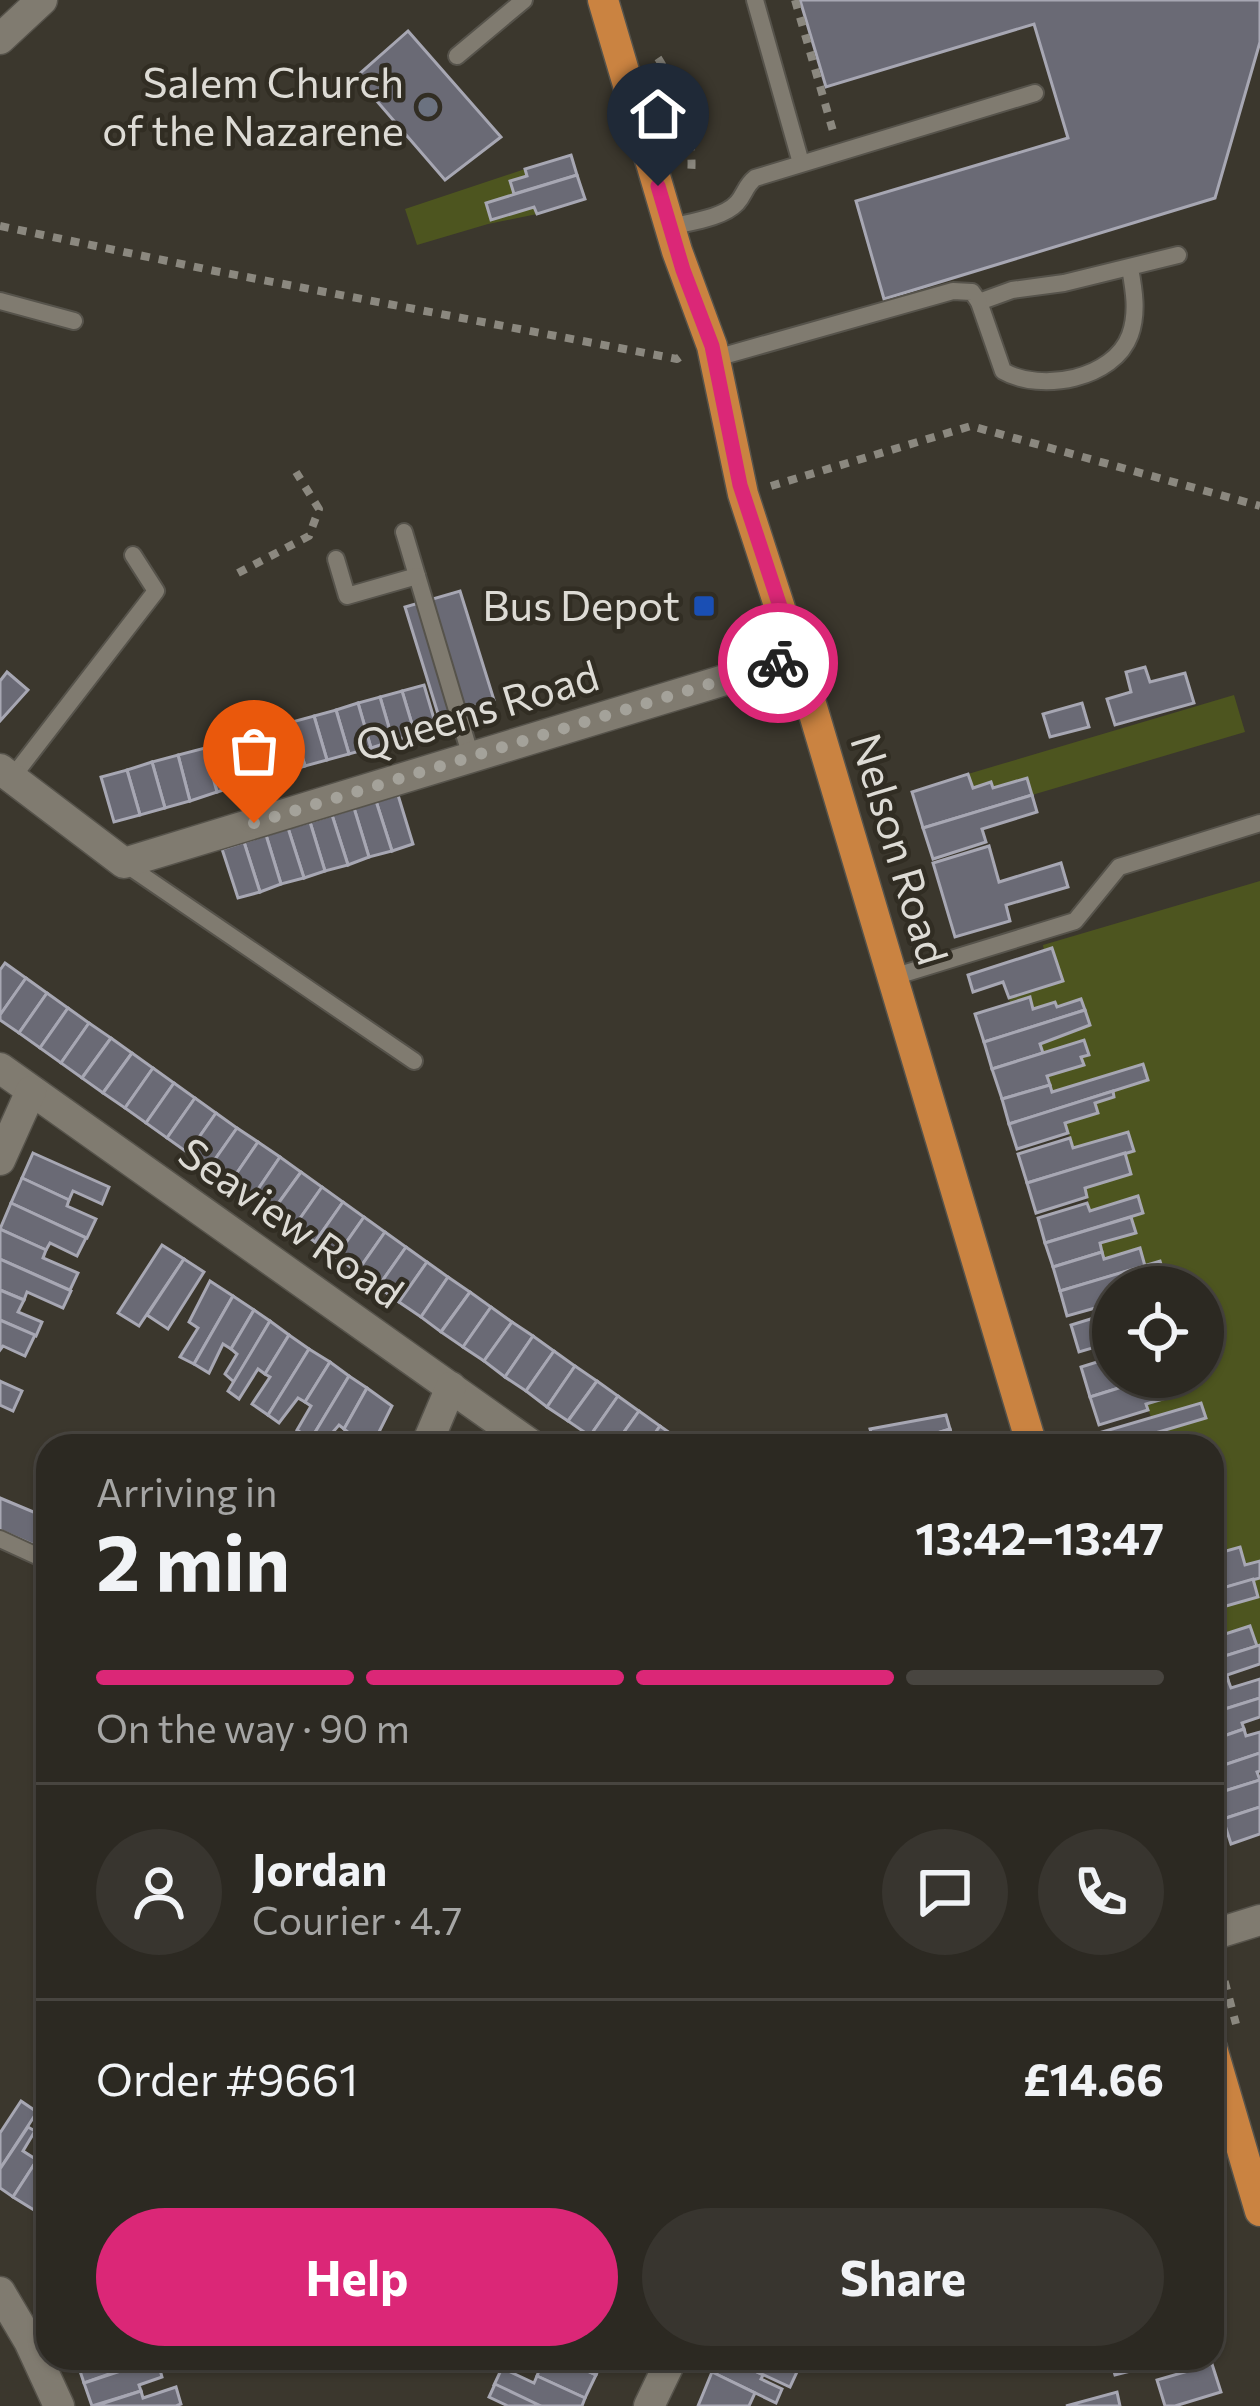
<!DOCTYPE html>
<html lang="en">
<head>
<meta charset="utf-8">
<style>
  :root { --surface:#2c2922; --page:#38352f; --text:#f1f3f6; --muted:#a6a6a5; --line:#484540; --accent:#db2777 }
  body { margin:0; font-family:Commissioner,sans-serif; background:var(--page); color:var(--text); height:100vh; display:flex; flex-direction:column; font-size:45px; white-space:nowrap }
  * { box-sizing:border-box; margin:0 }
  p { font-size:39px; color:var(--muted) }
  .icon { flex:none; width:66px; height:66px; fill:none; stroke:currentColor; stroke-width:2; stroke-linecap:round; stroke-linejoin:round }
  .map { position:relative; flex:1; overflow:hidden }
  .panel { position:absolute; left:36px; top:1434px; width:1188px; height:936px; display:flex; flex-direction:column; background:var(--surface); border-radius:36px; box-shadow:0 3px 9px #0004,0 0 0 3px var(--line) }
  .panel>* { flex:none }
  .fabs { position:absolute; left:1092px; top:1266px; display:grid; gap:24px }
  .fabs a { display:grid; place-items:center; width:132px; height:132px; border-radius:50%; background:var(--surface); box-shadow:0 3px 9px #0004,0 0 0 3px var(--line); font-size:60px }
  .pin { position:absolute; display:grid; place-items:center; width:102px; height:102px; color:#fff; margin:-123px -51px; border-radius:50% 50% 50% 0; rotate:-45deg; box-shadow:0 0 12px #0007 }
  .pin .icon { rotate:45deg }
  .courier { position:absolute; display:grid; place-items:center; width:120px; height:120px; margin:-60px; border:9px solid #db2777; border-radius:50%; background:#fff; color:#222; box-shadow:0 3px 15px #0007 }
  .overview em { font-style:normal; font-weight:700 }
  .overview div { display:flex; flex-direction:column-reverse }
  .overview { display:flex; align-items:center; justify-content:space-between; height:204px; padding:0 60px }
  h1 { font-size:78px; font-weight:700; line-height:90px }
  .bar { display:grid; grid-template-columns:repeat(4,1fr); gap:18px 12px; align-content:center; height:144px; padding:0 60px }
  .bar i { height:15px; border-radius:9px; background:var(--line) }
  .bar .selected { background:var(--accent) }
  .bar p { grid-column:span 4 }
  .line { display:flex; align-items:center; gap:30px; padding:0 60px; border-top:3px solid var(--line) }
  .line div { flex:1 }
  .round { display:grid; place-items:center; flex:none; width:126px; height:126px; border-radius:63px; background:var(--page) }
  .primary-button { display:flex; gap:24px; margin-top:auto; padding:24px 60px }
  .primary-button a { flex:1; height:138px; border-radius:72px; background:var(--accent); color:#fff; font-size:48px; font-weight:700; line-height:138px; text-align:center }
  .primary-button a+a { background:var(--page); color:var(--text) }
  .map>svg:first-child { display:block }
</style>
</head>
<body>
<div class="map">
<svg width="1260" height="2406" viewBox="0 0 1260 2406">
  <rect width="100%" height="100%" fill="#3b372d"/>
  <g fill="#4d551f">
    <polygon points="525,169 527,176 510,182 514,194 486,203 491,220 534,207 537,214 488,224 417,245 405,209"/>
    <polygon points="1234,695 1245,732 1032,795 993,788 991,783 973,788 968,774"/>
    <polygon points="1260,881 1260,1561 1245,1565 1240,1547 1227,1551 1222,1534 1212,1537 1212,1519 1220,1516 1215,1500 1212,1501 1212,1446 1197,1446 1194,1438 1159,1446 1155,1433 1205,1418 1201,1404 1151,1417 1146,1404 1180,1394 1175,1377 1203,1377 1203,1287 1135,1287 1164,1273 1160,1262 1145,1266 1140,1249 1104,1259 1100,1243 1136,1233 1131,1217 1143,1212 1090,1211 1085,1188 1130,1174 1125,1153 1128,1132 1073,1148 1065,1123 1097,1113 1095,1103 1114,1097 1113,1091 1148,1081 1143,1064 1052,1092 1047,1076 1083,1065 1081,1057 1089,1054 1084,1040 1043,1053 1040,1044 1089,1025 1082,1000 1057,1007 1055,1003 1033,1009 1029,997 1010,1003 1009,998 1063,981 1053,948 1044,951 1043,945"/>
    <polygon points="1260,1578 1260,1645 1257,1646 1250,1626 1216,1637 1212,1610 1257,1597 1253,1579"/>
  </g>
  <g fill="#6a6a75" stroke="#a7a7b3" stroke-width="3">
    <polygon points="800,0 1260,0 1260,42 1215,198 884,299 856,201 1068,138 1034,24 826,87"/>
    <polygon points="408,31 501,137 445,180 356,77"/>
    <polygon points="571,155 577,175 514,194 510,181 527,176 525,169"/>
    <polygon points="577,175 585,199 537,214 534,207 491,220 486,203"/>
    <polygon points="460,591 494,700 439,717 405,607"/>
    <polygon points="1145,667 1150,682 1185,673 1194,703 1115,725 1107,699 1131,692 1126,672"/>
    <polygon points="7,672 28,690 0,721 0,681"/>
    <polygon points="424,685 437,729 415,734 402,691"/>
    <polygon points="402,691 415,734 393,741 380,697"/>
    <polygon points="380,697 393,741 371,748 358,703"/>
    <polygon points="358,703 371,748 349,754 336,710"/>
    <polygon points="1082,703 1089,727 1050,737 1043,714"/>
    <polygon points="336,710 349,754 327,760 314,716"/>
    <polygon points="314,716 327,760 305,766 292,722"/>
    <polygon points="292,722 305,766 283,773 270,729"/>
    <polygon points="270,729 283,773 261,779 248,735"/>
    <polygon points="248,735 261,779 239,785 226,741"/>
    <polygon points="226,741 239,785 217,792 205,748"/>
    <polygon points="205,748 217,792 190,801 178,755"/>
    <polygon points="178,755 190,801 165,808 152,762"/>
    <polygon points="152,762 165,808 140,815 127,770"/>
    <polygon points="127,770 140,815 114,822 101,777"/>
    <polygon points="968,774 973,788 991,782 993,788 1027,778 1032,795 923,828 912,792"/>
    <polygon points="398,795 413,844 392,851 376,801"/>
    <polygon points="1032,795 1037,812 982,829 986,842 933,859 923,828"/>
    <polygon points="376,801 392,851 369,857 354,808"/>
    <polygon points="354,808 369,857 348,865 332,815"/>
    <polygon points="332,815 348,865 325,871 310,822"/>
    <polygon points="310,822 325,871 304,878 288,828"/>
    <polygon points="288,828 304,878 281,884 266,835"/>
    <polygon points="266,835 281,884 260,892 244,842"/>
    <polygon points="244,842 260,892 238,898 222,849"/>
    <polygon points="989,846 999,882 1061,863 1068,887 1006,905 1010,921 955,937 933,863"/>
    <polygon points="1052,948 1063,981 1009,998 1003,982 973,992 968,975"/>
    <polygon points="5,963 26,978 0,1015 0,970"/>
    <polygon points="26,978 47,993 19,1033 0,1020 0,1015"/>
    <polygon points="47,993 68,1008 40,1048 19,1033"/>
    <polygon points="1030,997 1033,1009 1055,1002 1057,1007 1081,999 1085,1010 984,1042 975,1014"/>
    <polygon points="68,1008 89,1023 61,1063 40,1048"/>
    <polygon points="1085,1010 1090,1025 1040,1044 1043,1053 992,1069 984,1042"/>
    <polygon points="89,1023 111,1038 82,1078 61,1063"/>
    <polygon points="111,1038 132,1053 103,1093 82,1078"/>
    <polygon points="1084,1040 1089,1055 1081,1057 1084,1065 1047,1076 1050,1085 1002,1099 992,1069"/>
    <polygon points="132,1053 153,1068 125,1108 103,1093"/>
    <polygon points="1143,1064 1148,1080 1009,1124 1002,1099 1050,1085 1052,1092"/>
    <polygon points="153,1068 174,1083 146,1123 125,1108"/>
    <polygon points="174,1083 195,1098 167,1138 146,1123"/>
    <polygon points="1113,1091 1114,1097 1095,1103 1098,1113 1065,1123 1068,1133 1017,1149 1009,1124"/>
    <polygon points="195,1098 216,1113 188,1153 167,1138"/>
    <polygon points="216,1113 237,1128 209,1168 188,1153"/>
    <polygon points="237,1128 258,1142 230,1183 209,1168"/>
    <polygon points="1128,1132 1134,1151 1027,1183 1018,1154 1070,1138 1073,1148"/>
    <polygon points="258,1142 280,1157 252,1198 230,1183"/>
    <polygon points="33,1153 109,1187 102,1204 73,1191 69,1200 22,1178"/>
    <polygon points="1125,1153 1131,1174 1085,1188 1087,1197 1036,1213 1027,1183"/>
    <polygon points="280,1157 301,1172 272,1212 252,1198"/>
    <polygon points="301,1172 322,1187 294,1227 272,1212"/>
    <polygon points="22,1178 69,1200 67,1206 96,1219 87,1238 11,1203"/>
    <polygon points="322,1187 343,1202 315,1242 294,1227"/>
    <polygon points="1138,1196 1143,1213 1045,1243 1038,1218 1087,1203 1090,1211"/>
    <polygon points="343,1202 364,1217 336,1257 315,1242"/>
    <polygon points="11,1203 86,1238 77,1256 50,1243 46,1250 0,1229"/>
    <polygon points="364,1217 385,1232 357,1272 336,1257"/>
    <polygon points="1131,1217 1136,1233 1100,1243 1102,1252 1053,1267 1045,1243"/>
    <polygon points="0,1229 46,1250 43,1258 78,1273 70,1290 0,1259"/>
    <polygon points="385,1232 406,1247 378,1287 357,1272"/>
    <polygon points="162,1245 184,1259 139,1326 118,1313"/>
    <polygon points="406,1247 427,1262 399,1302 378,1287"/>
    <polygon points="1140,1248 1145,1266 1060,1291 1053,1267 1102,1252 1104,1259"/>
    <polygon points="0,1259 71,1291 63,1308 27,1292 24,1300 0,1290"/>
    <polygon points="184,1259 204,1272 168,1329 147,1315"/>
    <polygon points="1160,1261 1164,1274 1154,1277 1155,1279 1135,1287 1113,1287 1113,1303 1067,1316 1060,1291"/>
    <polygon points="427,1262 448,1277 421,1317 399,1302"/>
    <polygon points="448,1277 470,1292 441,1332 421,1317"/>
    <polygon points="210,1281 233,1296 194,1364 180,1357 198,1328 189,1322"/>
    <polygon points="0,1290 24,1300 18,1312 42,1322 36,1336 0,1320"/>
    <polygon points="470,1292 491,1307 463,1347 441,1332"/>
    <polygon points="233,1296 254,1310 231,1349 223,1344 209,1373 194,1364"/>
    <polygon points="491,1307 512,1322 484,1361 463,1347"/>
    <polygon points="254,1310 270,1321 234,1382 225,1374 237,1354 231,1349"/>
    <polygon points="1113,1312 1113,1342 1079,1352 1071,1325"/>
    <polygon points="0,1320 35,1335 25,1356 3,1346 0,1350"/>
    <polygon points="270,1321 289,1335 265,1374 258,1369 239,1399 228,1391"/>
    <polygon points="512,1322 533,1336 505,1377 484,1361"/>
    <polygon points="289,1335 309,1349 268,1415 252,1404 270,1377 265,1374"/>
    <polygon points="533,1336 554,1351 526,1391 505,1377"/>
    <polygon points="309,1349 330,1362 305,1402 298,1398 279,1423 268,1415"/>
    <polygon points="554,1351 575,1366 547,1407 526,1391"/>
    <polygon points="1113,1357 1113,1377 1154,1377 1090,1397 1081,1367"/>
    <polygon points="330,1362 349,1376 311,1439 297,1430 311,1406 305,1402"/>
    <polygon points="575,1366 597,1381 568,1421 547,1407"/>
    <polygon points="349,1376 367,1388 344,1429 339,1425 321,1446 311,1439"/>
    <polygon points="1154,1377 1175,1377 1180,1394 1146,1404 1148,1410 1099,1425 1090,1397"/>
    <polygon points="0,1381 22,1391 13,1411 0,1405"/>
    <polygon points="597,1381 618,1396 590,1436 568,1421"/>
    <polygon points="367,1388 392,1406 372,1446 347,1446 353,1436 344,1429"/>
    <polygon points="618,1396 639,1411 614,1446 603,1446 590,1436"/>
    <polygon points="1201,1403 1206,1418 1155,1433 1157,1441 1142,1446 1107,1446 1102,1432"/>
    <polygon points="639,1411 660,1426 646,1446 614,1446"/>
    <polygon points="946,1415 950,1429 894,1446 875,1446 870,1429"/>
    <polygon points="660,1426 681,1441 678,1446 646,1446"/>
    <polygon points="950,1429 955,1446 894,1446"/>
    <polygon points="0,1498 48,1518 48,1551 0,1530"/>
    <polygon points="1240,1547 1245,1565 1260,1561 1260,1578 1212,1591 1212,1555"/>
    <polygon points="1253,1579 1258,1597 1212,1610 1212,1591"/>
    <polygon points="1250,1626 1257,1646 1212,1660 1212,1630 1216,1637"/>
    <polygon points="1260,1645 1260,1664 1227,1675 1228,1680 1212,1685 1212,1660"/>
    <polygon points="1260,1679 1260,1698 1212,1713 1212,1685 1228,1680 1231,1688"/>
    <polygon points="1260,1698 1260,1717 1242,1723 1244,1729 1212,1740 1212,1713"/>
    <polygon points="1244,1729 1246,1736 1260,1732 1260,1753 1212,1769 1212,1740"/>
    <polygon points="1260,1753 1260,1771 1257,1772 1260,1780 1215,1794 1212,1769"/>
    <polygon points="1260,1780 1260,1807 1223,1819 1215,1794"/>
    <polygon points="1260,1807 1260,1834 1231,1844 1223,1819"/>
    <polygon points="21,2101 37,2112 0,2169 0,2133"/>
    <polygon points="28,2127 35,2131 23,2151 37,2160 13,2197 0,2188 0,2169"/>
    <polygon points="48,2143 48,2190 34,2210 13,2197"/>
    <polygon points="154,2358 84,2383 76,2359 78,2358"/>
    <polygon points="518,2358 559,2358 596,2375 585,2398 537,2376 540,2368"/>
    <polygon points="559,2358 603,2358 596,2375"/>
    <polygon points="719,2358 727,2358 763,2375 761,2379 782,2389 776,2403 712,2372"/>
    <polygon points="727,2358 772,2358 797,2372 790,2387"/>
    <polygon points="1110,2358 1182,2358 1115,2375"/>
    <polygon points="157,2359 162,2377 139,2385 141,2391 92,2406 84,2383"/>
    <polygon points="1212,2364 1221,2392 1175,2406 1165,2406 1157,2380"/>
    <polygon points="502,2368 534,2383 537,2376 585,2398 582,2406 540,2406 494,2385"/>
    <polygon points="712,2372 755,2393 749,2406 698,2406"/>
    <polygon points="495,2384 541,2406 508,2406 489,2397"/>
    <polygon points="176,2387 181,2404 176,2406 95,2406 141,2391 143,2398"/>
    <polygon points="1117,2392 1120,2406 1066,2406"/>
  </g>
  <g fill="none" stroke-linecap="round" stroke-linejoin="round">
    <g stroke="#56534b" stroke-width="20">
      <g id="service">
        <polyline points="755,0 801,163"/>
        <polyline points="457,56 524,0"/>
        <path d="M670,227C690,222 723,218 737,203C745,194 745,186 755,178L1035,93"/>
        <path d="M1130,268C1134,290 1138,313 1130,335C1114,379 1041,393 1003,371L979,302L1012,290L1064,283L1178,255"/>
        <polyline points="0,301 74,321"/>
        <polyline points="716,358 953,291 972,292 979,302"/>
        <polyline points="404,532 471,757"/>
        <polyline points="336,559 347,596 417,576"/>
        <polyline points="11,779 156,591 133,555"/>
        <polyline points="124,863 414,1061"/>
        <polyline points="893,977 1075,921 1119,867 1260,823"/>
        <polyline points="0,1539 48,1561"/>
      </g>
    </g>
    <g stroke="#56534b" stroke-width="33">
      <g id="minor">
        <polyline points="0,769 124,863 797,658"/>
        <polyline points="0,1068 533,1446"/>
        <polyline points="0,1160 31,1091"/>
        <polyline points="426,1446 451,1387"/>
        <polyline points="1212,1935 1260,1920"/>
        <polyline points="649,2406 672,2358"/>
      </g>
    </g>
    <g stroke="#56534b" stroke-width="33">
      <g id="tertiary">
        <polyline points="0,39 42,0"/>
        <polyline points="0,2292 29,2341 59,2406"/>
      </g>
    </g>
    <g stroke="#56534b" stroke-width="33">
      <g id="primary">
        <polyline points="603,0 677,251 712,346 743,494 812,707 1032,1446"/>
        <polyline points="1212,2048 1260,2211"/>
      </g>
    </g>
    <g stroke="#8b887f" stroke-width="8" stroke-dasharray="9 9" stroke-linecap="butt">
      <polyline points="795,0 833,131"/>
      <path d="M658,58C677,87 695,140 691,174"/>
      <polyline points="0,226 215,271 677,359 681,356"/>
      <polyline points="771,486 971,426 1260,506"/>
      <polyline points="238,573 309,536 319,509 296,472"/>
      <polyline points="1220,1964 1236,2024"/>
    </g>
    <use href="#service" stroke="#807b70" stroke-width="16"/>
    <use href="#minor" stroke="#807b70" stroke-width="30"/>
    <use href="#tertiary" stroke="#807b70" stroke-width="30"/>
    <use href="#primary" stroke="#ca8341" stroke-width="30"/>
  </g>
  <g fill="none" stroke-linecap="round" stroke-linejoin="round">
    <polyline stroke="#a4a29a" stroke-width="12" stroke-dasharray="0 21.6" points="254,823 778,663"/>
    <polyline stroke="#db2777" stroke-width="15" points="658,186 683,270 712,346 740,485 797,658 778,663"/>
  </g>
  <circle fill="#6b7280" stroke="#312d23" stroke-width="4.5" cx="428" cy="107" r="12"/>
  <rect fill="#1a4fb4" stroke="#312d23" stroke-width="4.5" x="692" y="594" width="24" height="24" rx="6"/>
  <g text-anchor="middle" stroke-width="9" stroke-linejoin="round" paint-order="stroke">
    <g font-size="42" fill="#dddbd5" stroke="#312d23" text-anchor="end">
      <text x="404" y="98">Salem Church<tspan x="404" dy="48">of the Nazarene</tspan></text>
      <text x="680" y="621">Bus Depot</text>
    </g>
    <g font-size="42" fill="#dddbd5" stroke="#312d23">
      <text transform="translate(477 711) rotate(-17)" y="15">Queens Road</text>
      <text transform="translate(899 849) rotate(73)" y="15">Nelson Road</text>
      <text transform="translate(291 1223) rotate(35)" y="15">Seaview Road</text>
    </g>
  </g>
</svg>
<div class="fabs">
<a><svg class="icon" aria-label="locate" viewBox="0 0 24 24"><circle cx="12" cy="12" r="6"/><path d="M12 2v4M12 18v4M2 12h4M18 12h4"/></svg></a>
</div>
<div class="pin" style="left:254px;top:823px;background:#ea580c"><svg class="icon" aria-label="bag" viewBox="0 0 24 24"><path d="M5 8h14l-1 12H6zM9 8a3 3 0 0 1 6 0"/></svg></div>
<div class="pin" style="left:658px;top:186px;background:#1f2937"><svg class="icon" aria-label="home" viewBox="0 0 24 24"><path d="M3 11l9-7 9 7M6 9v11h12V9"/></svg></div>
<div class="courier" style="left:778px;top:663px"><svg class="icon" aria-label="bike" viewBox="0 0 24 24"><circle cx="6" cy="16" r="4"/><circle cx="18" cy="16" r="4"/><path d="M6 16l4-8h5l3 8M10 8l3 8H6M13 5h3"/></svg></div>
<section class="panel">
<div class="overview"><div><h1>2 min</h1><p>Arriving in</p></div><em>13:42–13:47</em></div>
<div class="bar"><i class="selected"></i><i class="selected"></i><i class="selected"></i><i></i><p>On the way · 90 m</p></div>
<div class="line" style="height:216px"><a class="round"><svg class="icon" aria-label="person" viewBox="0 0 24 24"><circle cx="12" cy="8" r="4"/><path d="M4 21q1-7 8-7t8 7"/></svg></a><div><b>Jordan</b><p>Courier · 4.7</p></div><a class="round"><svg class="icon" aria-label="chat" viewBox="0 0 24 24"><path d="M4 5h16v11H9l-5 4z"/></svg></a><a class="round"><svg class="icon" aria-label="phone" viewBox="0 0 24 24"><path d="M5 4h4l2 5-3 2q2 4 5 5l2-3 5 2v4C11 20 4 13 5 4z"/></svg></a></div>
<div class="line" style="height:156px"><div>Order #9661</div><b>£14.66</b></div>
<div class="primary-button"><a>Help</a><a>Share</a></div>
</section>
</div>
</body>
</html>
